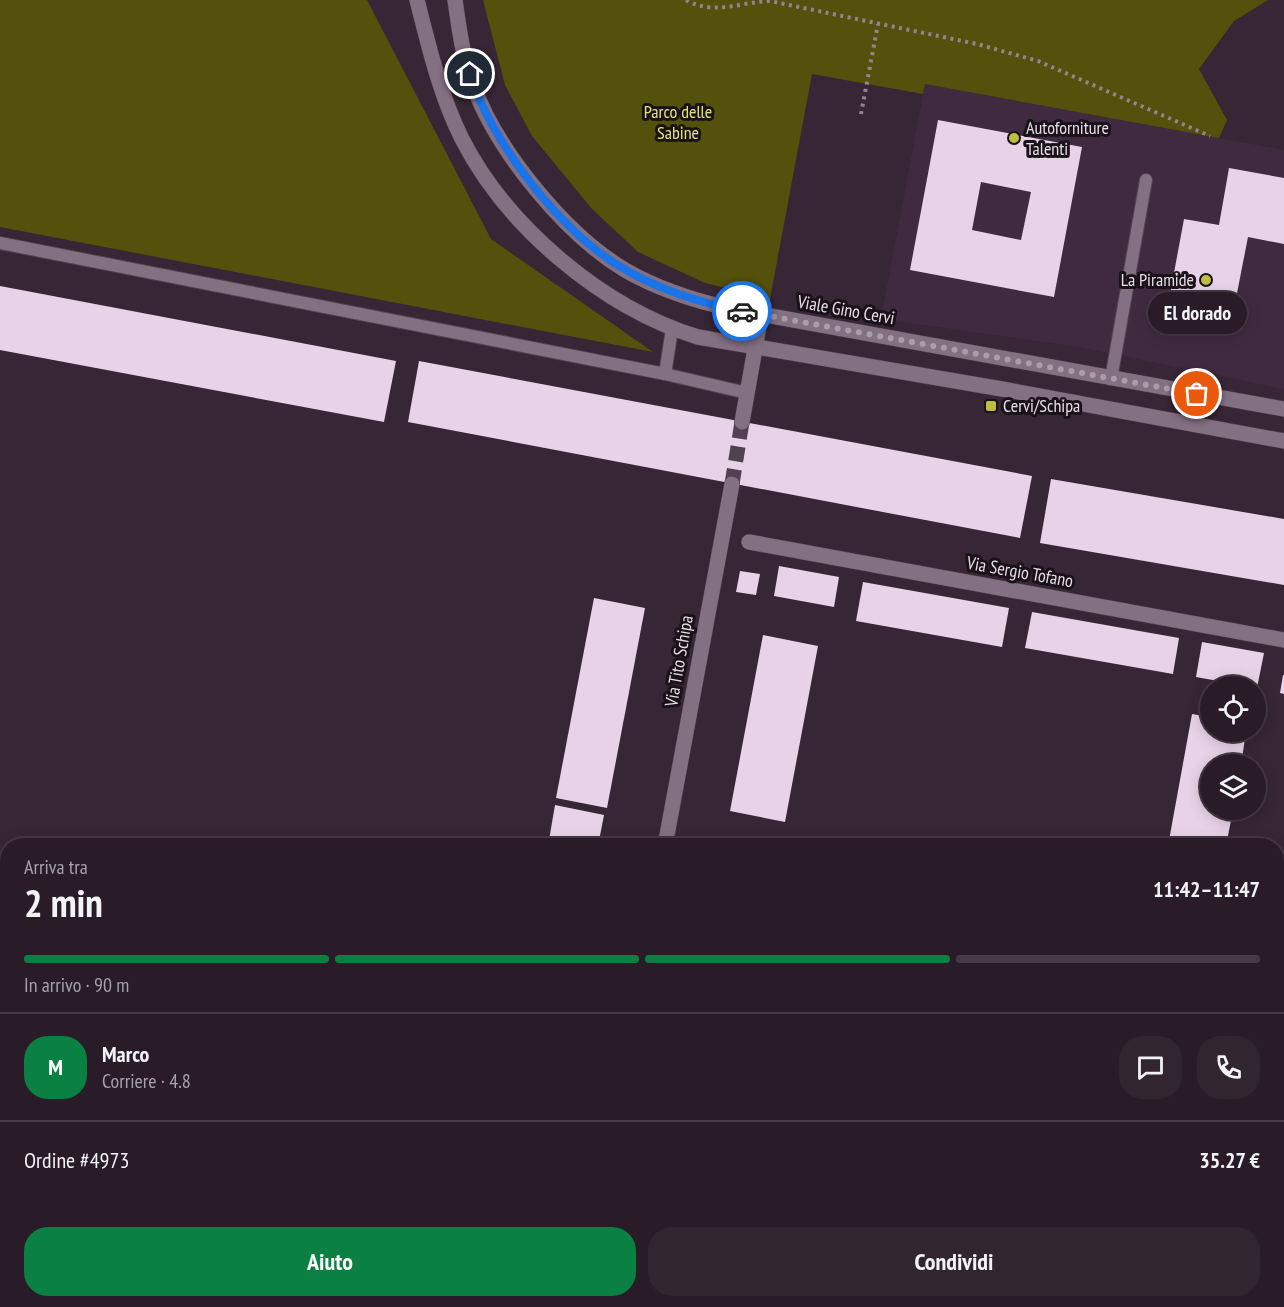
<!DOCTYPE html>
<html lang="it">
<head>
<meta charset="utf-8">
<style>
  :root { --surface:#291c28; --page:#312530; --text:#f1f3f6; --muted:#a5a1a8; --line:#453a45; --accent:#0b8043 }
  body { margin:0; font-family:"PT Sans Narrow",sans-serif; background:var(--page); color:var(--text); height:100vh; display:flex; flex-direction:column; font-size:22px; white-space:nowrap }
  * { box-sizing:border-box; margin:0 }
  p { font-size:20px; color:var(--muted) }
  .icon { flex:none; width:33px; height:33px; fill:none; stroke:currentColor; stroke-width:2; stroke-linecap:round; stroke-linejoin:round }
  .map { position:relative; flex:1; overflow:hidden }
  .panel { position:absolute; left:0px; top:838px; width:1284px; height:470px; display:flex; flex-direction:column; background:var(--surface); border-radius:24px 24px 0 0; box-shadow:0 3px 15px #0003,0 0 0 2px var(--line) }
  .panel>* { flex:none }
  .fabs { position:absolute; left:1200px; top:676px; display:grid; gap:12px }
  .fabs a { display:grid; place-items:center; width:66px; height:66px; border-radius:50%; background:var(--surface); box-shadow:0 3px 15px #0003,0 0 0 2px var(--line); font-size:30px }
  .pin { position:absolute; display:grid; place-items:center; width:51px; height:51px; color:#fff; margin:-26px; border:3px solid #fff; border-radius:50%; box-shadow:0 2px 6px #0007 }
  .courier { position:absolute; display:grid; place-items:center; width:60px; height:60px; margin:-30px; border:4px solid #1a73e8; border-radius:50%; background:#fff; color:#222; box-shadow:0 2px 8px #0007 }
  .bubble { position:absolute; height:42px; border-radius:21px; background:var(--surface); box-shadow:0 3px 15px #0003,0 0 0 2px var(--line); font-size:20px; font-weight:600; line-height:42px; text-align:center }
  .overview em { font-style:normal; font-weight:600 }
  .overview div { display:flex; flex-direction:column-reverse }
  .overview { display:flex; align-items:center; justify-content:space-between; height:102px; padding:0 24px }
  h1 { font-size:39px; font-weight:600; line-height:45px }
  .bar { display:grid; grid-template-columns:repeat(4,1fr); gap:9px 6px; align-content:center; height:72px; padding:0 24px }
  .bar i { height:8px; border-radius:4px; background:var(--line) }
  .bar .selected { background:var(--accent) }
  .bar p { grid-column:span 4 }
  .line { display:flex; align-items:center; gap:15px; padding:0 24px; border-top:2px solid var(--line) }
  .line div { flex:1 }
  .round { display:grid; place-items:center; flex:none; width:63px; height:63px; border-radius:24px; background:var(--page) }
  .action { display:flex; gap:12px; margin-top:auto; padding:12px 24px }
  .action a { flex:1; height:69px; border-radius:24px; background:var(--accent); color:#fff; font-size:24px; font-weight:600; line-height:69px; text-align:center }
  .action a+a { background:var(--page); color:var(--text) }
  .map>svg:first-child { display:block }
</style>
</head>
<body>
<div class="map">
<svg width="1284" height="1307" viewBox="0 0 1284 1307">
  <rect width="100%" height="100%" fill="#372636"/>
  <g fill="#402a40">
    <polygon points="925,84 1284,150 1284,389 1079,347 881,319"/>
    <polygon points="605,1300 1189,1301 1188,1307 604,1307"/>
  </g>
  <g fill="#53510b">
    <polygon points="0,0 367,0 491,239 653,352 0,227"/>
    <polygon points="483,0 1268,0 1234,21 1199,69 1227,120 1219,138 925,84 923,94 812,74 770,299 705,283 638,252 592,209 532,136 505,85"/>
    <polygon points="0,1093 7,1094 7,1224 0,1218"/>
    <polygon points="199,1301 605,1300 605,1301 604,1307 209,1307"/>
  </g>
  <g fill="#e8d2e7" fill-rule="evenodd">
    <path d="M938,120L1082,147L1054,297L910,270ZM981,182L1031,192L1021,240L972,230Z"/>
    <polygon points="1229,168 1284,178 1284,244 1248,237 1230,329 1166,316 1184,219 1219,225"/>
    <polygon points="0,286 396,361 384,422 0,350"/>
    <polygon points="419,361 1032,476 1020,538 408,422"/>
    <polygon points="1051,479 1284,519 1284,585 1040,543"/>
    <polygon points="779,566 839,577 834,607 774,596"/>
    <polygon points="740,571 760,574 756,595 736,592"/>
    <polygon points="863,582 1009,608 1002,647 856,621"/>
    <polygon points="594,598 645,608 607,808 556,798"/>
    <polygon points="1032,612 1179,638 1173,674 1025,648"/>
    <polygon points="763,635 818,646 785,822 730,811"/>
    <polygon points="1202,642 1264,653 1257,688 1196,677"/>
    <polygon points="1283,675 1284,675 1284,694 1280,693"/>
    <polygon points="1192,714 1210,717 1210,732 1246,732 1241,765 1210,765 1210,810 1233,810 1226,846 1168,846"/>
    <polygon points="555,805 604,815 598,846 548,846"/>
    <polygon points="0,872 8,873 8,934 0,933"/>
    <polygon points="1041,1300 1123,1300 1122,1307 1040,1307"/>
  </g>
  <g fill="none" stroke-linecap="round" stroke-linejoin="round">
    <polyline stroke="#524151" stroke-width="15" stroke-dasharray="15 8" stroke-linecap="butt" points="732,484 742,422"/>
    <g stroke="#534452" stroke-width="14">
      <g id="lane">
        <polyline points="0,243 665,374"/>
        <polyline points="672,329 665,374 747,393"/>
        <polyline points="1111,379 1146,180"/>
      </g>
    </g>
    <g stroke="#534452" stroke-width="16">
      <g id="street">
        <polyline points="742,422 761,315"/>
        <polyline points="749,542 1284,640"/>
        <polyline points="665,846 732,484"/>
        <polyline points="1276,953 1284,912"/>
        <polyline points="0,998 8,1000"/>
        <polyline points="1276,1233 1284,1234"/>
        <polyline points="1212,1307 1213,1300"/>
      </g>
    </g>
    <g stroke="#534452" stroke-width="16">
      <g id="secondary">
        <path d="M417,0C429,47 440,95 462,139C507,227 603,308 698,337L1002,389L1284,441"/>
        <path d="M455,0C459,29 463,58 473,85C497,151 565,234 625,270C658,289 695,301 732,309L1284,409"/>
      </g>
    </g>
    <g stroke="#534452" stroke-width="16">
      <g id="primary">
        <polyline points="0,1265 8,1271"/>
        <polyline points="51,1300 60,1307"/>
      </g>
    </g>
    <g stroke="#928592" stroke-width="4" stroke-dasharray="3 4.5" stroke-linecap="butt">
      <path d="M686,0C715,16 739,2 770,1L977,44L1038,61L1210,136"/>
      <polyline points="861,114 878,24"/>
    </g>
    <use href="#lane" stroke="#847083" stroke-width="12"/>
    <use href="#street" stroke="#847083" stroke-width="15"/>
    <use href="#secondary" stroke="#847083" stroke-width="15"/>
    <use href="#primary" stroke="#9e9539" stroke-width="15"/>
  </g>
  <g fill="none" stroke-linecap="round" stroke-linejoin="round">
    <polyline stroke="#aa9daa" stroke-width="6" stroke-dasharray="0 10.8" points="742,311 1197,394"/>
    <path stroke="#1a73e8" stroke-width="8" d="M470,74C491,143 563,235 626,270C662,291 701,303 742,311"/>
  </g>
  <g fill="#c0be40" stroke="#191219" stroke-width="2">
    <circle cx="1014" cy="138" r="6"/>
    <circle cx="1206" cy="280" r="6"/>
    <rect x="985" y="400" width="12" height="12" rx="3"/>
  </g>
  <g text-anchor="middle" stroke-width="6" stroke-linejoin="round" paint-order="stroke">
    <g font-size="18" fill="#e5e479" stroke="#191219">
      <text x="678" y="118">Parco delle<tspan x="678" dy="21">Sabine</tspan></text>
    </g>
    <g font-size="18" fill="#e8dde8" stroke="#191219" text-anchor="start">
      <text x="1026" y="134">Autoforniture<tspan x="1026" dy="21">Talenti</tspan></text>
      <text x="1194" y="286" text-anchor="end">La Piramide</text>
      <text x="1003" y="412">Cervi/Schipa</text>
    </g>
    <g font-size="18" fill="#e8dde8" stroke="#191219">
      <text transform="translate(846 310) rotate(10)" y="6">Viale Gino Cervi</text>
      <text transform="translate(1020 572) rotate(10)" y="6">Via Sergio Tofano</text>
      <text transform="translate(679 661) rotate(-80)" y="6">Via Tito Schipa</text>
    </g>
  </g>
</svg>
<div class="fabs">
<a><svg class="icon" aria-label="locate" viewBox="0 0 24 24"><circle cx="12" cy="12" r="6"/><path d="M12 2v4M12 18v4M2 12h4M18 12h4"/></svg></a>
<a><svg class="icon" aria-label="layers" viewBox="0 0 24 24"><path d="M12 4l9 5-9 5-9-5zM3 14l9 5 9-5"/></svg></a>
</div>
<div class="pin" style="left:1197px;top:394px;background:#ea580c"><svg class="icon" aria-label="bag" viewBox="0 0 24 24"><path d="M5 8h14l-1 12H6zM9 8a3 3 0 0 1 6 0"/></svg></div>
<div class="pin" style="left:470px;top:74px;background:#1f2937"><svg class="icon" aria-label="home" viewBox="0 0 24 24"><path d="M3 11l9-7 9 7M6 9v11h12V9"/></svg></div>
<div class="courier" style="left:742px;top:311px"><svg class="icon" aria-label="car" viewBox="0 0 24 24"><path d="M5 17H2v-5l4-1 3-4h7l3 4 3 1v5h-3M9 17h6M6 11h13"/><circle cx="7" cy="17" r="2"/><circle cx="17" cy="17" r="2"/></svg></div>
<div class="bubble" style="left:1148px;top:292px;width:99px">El dorado</div>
<section class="panel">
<div class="overview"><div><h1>2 min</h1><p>Arriva tra</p></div><em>11:42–11:47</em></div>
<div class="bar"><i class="selected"></i><i class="selected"></i><i class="selected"></i><i></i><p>In arrivo · 90 m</p></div>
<div class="line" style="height:108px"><b class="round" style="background:var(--accent);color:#fff">M</b><div><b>Marco</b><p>Corriere · 4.8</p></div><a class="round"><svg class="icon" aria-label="chat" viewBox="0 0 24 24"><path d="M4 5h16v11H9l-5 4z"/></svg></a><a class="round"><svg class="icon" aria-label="phone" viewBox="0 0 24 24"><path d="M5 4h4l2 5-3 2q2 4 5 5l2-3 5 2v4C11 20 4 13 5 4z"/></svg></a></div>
<div class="line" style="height:78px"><div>Ordine #4973</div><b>35.27 €</b></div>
<div class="action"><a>Aiuto</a><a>Condividi</a></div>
</section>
</div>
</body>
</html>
